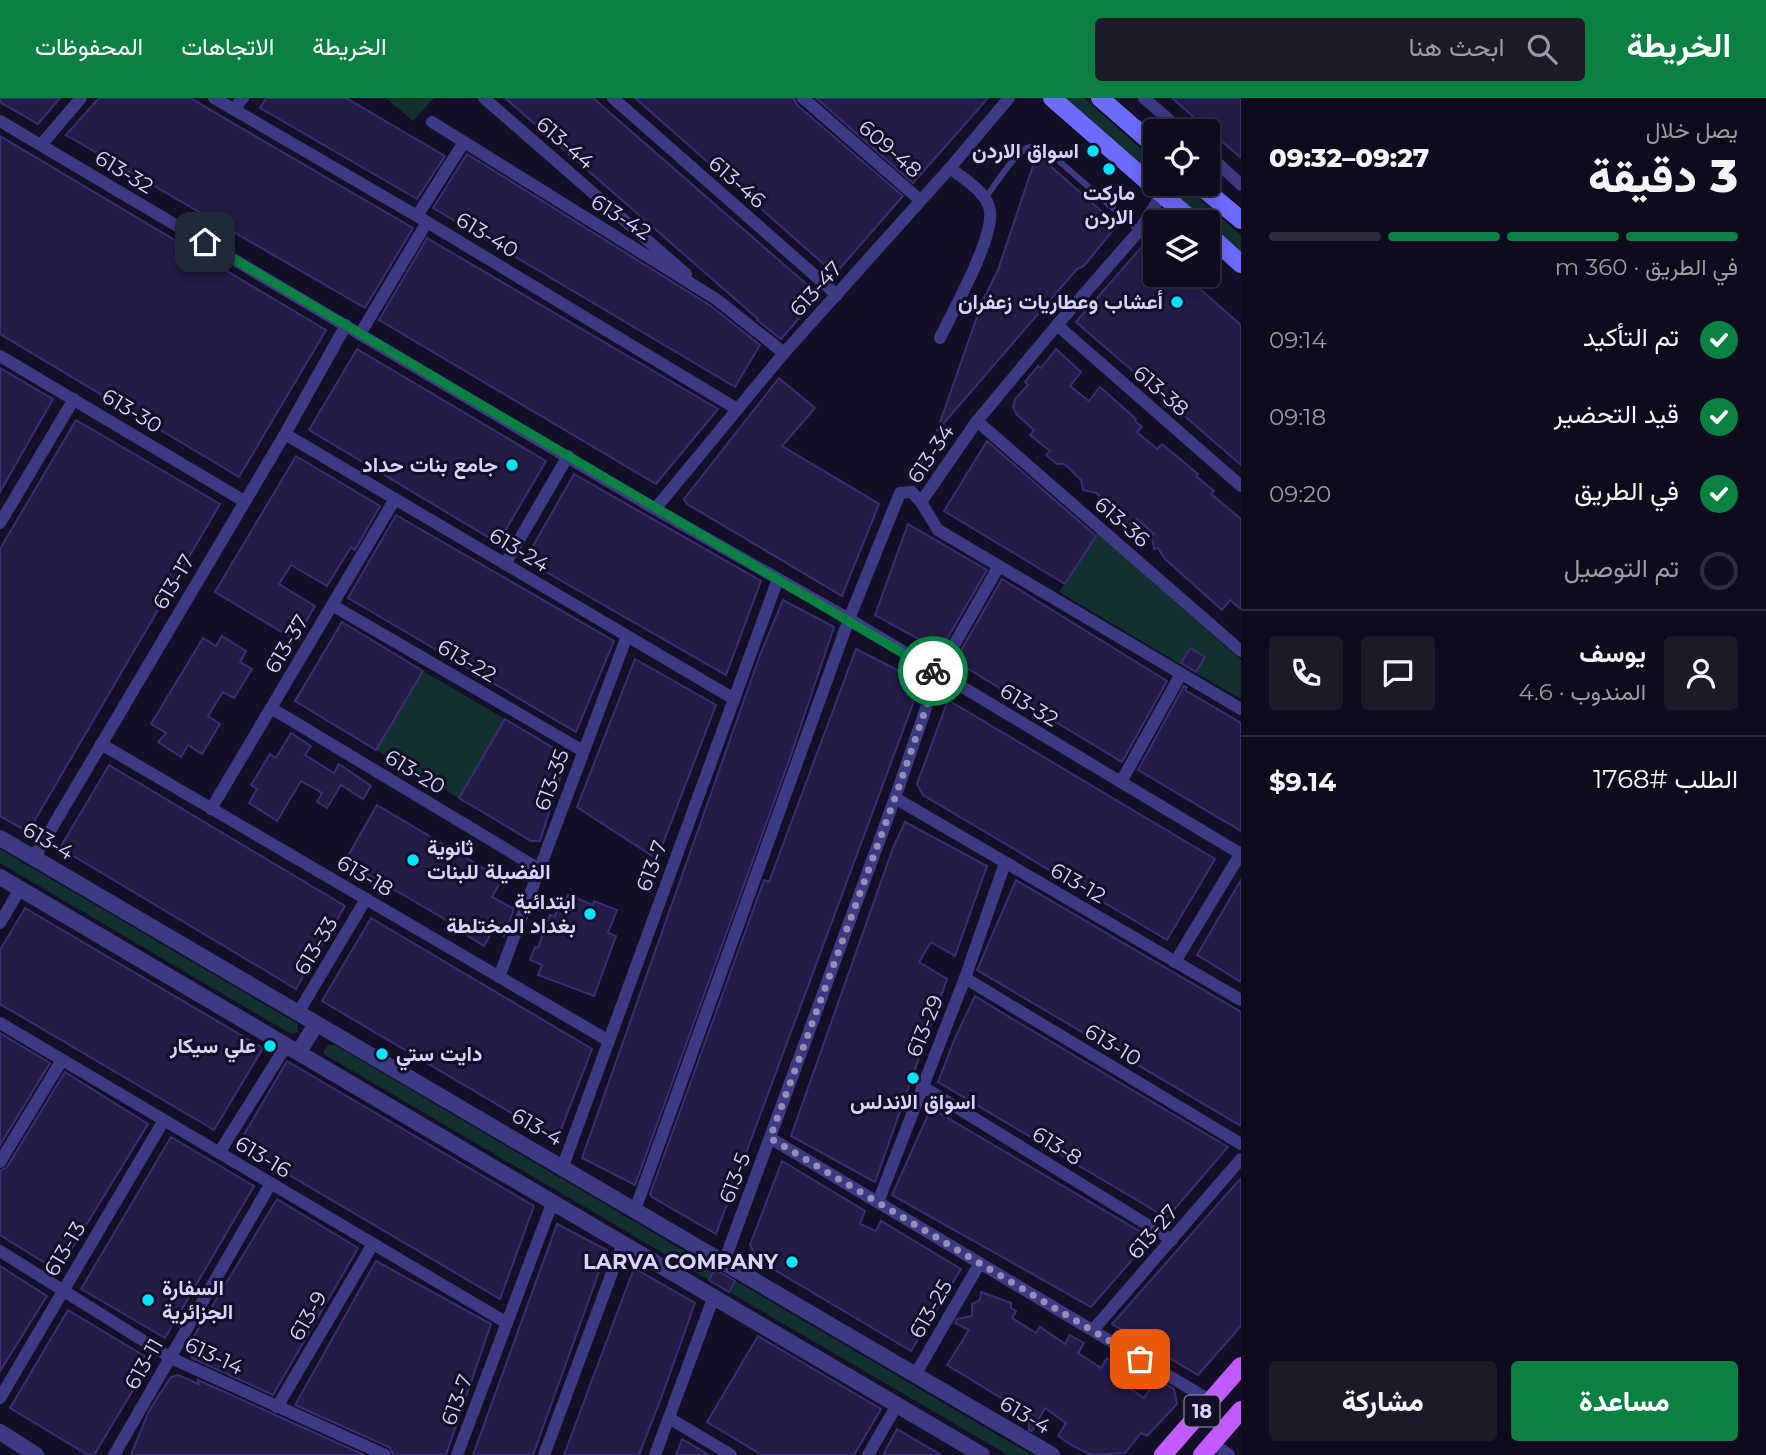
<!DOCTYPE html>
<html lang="ar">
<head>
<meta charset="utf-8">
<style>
  :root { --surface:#0e0b1c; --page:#1c1929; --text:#f1f3f6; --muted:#9b9ba3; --line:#2e2b3b; --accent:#0b8043 }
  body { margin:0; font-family:Montserrat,Vazirmatn,sans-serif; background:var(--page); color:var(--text); direction:rtl; height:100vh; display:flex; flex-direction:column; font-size:26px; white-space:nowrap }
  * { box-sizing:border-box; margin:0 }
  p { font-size:23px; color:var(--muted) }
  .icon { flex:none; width:38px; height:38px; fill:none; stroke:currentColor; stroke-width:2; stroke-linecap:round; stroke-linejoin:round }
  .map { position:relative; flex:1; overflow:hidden; direction:ltr }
  .sheet { display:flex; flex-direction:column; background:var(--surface); width:525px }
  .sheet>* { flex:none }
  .fabs { position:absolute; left:1143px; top:21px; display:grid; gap:14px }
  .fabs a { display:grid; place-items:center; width:77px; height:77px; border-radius:7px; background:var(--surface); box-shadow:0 4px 18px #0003,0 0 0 2px var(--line); font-size:35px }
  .pin { position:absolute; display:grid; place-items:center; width:60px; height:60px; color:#fff; margin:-30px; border-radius:14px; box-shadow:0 4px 10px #0006 }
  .courier { position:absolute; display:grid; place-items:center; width:70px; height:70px; margin:-35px; border:5px solid #0b8043; border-radius:50%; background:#fff; color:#222; box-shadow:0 2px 9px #0007 }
  .head em { font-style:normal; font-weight:800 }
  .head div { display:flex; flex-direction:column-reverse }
  .head { display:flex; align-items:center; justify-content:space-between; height:119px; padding:0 28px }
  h1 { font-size:46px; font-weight:800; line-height:52px }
  .bar { display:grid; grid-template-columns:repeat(4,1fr); gap:10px 7px; align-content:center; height:84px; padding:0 28px }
  .bar i { height:9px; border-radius:5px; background:var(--line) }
  .bar .active { background:var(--accent) }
  .bar p { grid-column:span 4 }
  .line { display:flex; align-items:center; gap:18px; padding:0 28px; border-top:2px solid var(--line) }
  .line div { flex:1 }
  .round { display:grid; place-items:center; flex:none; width:74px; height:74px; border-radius:7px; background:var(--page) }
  ol { padding:0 28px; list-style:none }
  li { display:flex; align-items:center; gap:21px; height:77px }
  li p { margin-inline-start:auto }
  li .icon { padding:7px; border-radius:50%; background:var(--accent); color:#fff; stroke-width:4 }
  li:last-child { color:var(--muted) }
  li i { width:38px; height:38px; border:4px solid var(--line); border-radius:50% }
  .primary-button { display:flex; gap:14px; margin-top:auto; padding:14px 28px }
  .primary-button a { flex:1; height:80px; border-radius:7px; background:var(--accent); color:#fff; font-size:28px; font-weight:800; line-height:80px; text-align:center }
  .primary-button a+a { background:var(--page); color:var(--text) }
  header { display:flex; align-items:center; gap:42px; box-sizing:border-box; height:98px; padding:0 35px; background:var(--accent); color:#fff }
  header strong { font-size:33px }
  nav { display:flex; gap:38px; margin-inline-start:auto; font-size:24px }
  .search { width:490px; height:63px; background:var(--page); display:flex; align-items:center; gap:18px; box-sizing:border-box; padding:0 24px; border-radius:7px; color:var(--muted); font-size:26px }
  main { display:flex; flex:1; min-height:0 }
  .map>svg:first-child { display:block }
</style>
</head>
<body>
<header>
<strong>الخريطة</strong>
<div class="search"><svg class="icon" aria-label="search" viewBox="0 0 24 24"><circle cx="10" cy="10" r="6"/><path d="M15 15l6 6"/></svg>ابحث هنا</div>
<nav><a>الخريطة</a><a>الاتجاهات</a><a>المحفوظات</a></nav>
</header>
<main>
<section class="sheet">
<div class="head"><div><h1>3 دقيقة</h1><p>يصل خلال</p></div><em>09:27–09:32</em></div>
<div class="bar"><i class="active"></i><i class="active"></i><i class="active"></i><i></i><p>في الطريق · 360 m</p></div>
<ol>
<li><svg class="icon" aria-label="check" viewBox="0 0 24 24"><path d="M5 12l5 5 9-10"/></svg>تم التأكيد<p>09:14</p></li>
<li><svg class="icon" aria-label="check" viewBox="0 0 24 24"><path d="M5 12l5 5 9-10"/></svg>قيد التحضير<p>09:18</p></li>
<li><svg class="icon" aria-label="check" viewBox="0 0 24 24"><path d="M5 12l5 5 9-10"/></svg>في الطريق<p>09:20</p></li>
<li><i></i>تم التوصيل</li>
</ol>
<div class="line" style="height:126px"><a class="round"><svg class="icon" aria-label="person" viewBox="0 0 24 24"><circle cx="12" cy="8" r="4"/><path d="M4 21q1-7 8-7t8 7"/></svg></a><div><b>يوسف</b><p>المندوب · 4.6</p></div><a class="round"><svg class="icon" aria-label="chat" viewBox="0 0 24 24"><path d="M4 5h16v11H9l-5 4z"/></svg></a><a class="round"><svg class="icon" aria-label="phone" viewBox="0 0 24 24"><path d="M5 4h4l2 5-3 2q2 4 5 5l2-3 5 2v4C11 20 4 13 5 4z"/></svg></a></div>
<div class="line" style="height:91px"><div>الطلب #1768</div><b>$9.14</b></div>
<div class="primary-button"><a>مساعدة</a><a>مشاركة</a></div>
</section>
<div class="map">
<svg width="1241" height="1357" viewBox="0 0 1241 1357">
  <rect width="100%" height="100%" fill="#130f26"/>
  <g fill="#12302f">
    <polygon points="386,0 434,0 413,23"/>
    <polygon points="1061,0 1084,0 1155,63 1155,79"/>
    <polygon points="1186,89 1241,137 1241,157 1208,127 1208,124 1204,124 1178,101 1178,92"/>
    <polygon points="1098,435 1241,562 1241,601 1196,575 1205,559 1190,550 1180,566 1059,494"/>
    <polygon points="423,573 505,621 459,700 376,652"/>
    <polygon points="0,751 298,926 298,934 291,936 0,765"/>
    <polygon points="329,947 335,947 715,1171 709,1182 329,959 324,956 324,952"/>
    <polygon points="736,1183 1032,1357 1008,1357 729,1194"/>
  </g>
  <g fill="#241b47" stroke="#3b2d73" stroke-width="2">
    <polygon points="0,0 60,0 38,26 0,4"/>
    <polygon points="99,0 190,0 413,130 365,210 66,37"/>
    <polygon points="266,0 346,0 445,58 417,101 260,10"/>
    <polygon points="505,0 593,0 819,197 781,241 757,222 758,221"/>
    <polygon points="635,0 794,0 797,7 903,98 835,176"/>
    <polygon points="816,0 988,0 913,85"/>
    <polygon points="1172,0 1241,0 1241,60 1203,27"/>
    <polygon points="0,38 326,232 239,379 0,236"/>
    <polygon points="467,56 711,208 760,247 735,289 433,110"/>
    <polygon points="1037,56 1117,127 1084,168 1077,171 937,333 983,202 998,172"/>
    <polygon points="427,140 650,271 718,311 656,386 379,222"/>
    <polygon points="1146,144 1155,152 1155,177 1184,177 1241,227 1241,367 1076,224"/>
    <polygon points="357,251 546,363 498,445 309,332"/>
    <polygon points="1056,251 1081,274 1070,288 1089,303 1100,289 1136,321 1135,323 1142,329 1137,334 1157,351 1162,346 1198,376 1196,378 1214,393 1211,396 1241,421 1241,511 1230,502 1222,512 1165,461 1158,450 1154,451 1152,439 1154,436 1137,421 1129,430 1107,409 1110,407 1096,395 1083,392 1081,382 1069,370 1064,366 1057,366 1046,357 1050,353 1030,337 1034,332 1017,317 1013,309 1015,301 1028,287 1025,284 1038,268 1041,270"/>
    <polygon points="0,270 53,301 0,394"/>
    <polygon points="779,280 815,310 782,348 879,406 842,498 687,406 684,401"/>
    <polygon points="76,322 220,406 28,734 0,718 0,451"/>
    <polygon points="987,343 1096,438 1065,486 944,413"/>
    <polygon points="296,358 380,408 355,452 351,449 327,488 291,467 279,486 315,508 295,542 215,494"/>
    <polygon points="574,376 761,483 726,577 525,462"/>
    <polygon points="396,417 614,543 576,634 348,500"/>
    <polygon points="908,426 987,472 940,553 875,517"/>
    <polygon points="1002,481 1167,583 1122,664 955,563"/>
    <polygon points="783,502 834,529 790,660 635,1087 582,1060 760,557"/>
    <polygon points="342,524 423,573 376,652 295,603"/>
    <polygon points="222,538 246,553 240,564 252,571 234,600 223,594 208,618 220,626 202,656 188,647 181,659 158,644 166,635 151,626 203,540 216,548"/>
    <polygon points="1190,550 1205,559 1196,574 1181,565"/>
    <polygon points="856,551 921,584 716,1136 652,1099 650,1096 764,782 769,784"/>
    <polygon points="635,561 716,607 657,761 577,709"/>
    <polygon points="1184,588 1187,589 1185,592 1241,625 1241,733 1138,672"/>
    <polygon points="948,602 1215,761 1167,842 923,697 917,686"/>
    <polygon points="505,621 567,658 540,743 531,743 459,700"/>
    <polygon points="291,635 311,648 305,657 334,675 339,666 371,688 363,701 341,687 327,710 317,704 322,695 301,683 277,723 249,705 257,691 251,687 270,656 276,660"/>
    <polygon points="109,667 345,808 296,891 60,750"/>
    <polygon points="377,707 502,781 492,799 514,811 504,838 493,832 484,848 468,838 470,836 345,763"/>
    <polygon points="905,724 987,768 955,858 931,844 919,864 947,881 875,1084 791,1038 893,750"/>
    <polygon points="1016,782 1241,914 1241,1028 977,872"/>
    <polygon points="1241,782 1241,884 1197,857"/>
    <polygon points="568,797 593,807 594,803 617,812 608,835 616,838 594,898 538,877 542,867 530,862 535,849 538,850 550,817 555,818 558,808 563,810"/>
    <polygon points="25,810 263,950 214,1032 0,906 0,852"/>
    <polygon points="371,820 592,951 557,1042 322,903"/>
    <polygon points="975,898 1006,917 1228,1049 1167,1120 938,984 955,940"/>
    <polygon points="0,935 50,965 0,1047"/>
    <polygon points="287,963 534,1108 500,1201 238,1047"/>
    <polygon points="65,974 148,1026 58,1173 0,1137 0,1073 7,1069"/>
    <polygon points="931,1010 1151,1140 1091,1209 892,1097"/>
    <polygon points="171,1039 254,1088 165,1240 81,1191"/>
    <polygon points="782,1063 865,1113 860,1126 876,1133 881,1123 961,1171 911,1253 758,1162 755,1158 750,1147"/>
    <polygon points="1241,1080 1241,1228 1198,1277 1112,1226"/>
    <polygon points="277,1101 358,1150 273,1297 192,1260 188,1248"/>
    <polygon points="557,1126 607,1152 600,1171 533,1357 473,1357"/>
    <polygon points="376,1163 491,1226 446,1357 394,1357 389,1349 295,1307"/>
    <polygon points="0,1168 47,1198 0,1273"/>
    <polygon points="634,1170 695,1205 663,1295 639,1357 564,1357"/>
    <polygon points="715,1171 735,1183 729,1194 709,1182"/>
    <polygon points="981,1194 1011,1205 1011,1210 1016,1213 1012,1220 1036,1235 1040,1229 1065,1246 1070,1237 1084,1245 1078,1255 1101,1270 1107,1260 1129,1273 1121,1284 1144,1300 1156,1281 1174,1291 1177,1306 1147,1338 1141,1335 1125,1355 1091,1357 1073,1348 1058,1338 1066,1325 1045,1310 1032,1333 1029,1332 1029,1317 947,1267 969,1232 955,1225 957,1221 972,1218 972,1206 980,1202"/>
    <polygon points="68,1212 151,1262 94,1357 88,1357 10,1310"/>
    <polygon points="758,1238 881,1311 854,1357 762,1357 707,1324"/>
    <polygon points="178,1277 199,1286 198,1282 364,1357 131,1357 148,1315 159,1297 171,1279"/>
    <polygon points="897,1331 941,1357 883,1357"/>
    <polygon points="682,1341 709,1357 676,1357"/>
  </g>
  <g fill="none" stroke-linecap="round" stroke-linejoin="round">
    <path stroke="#3d3a85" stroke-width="6" d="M985,100C995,88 1013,57 1027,50C1032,47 1038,49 1044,50L1139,133"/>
    <g stroke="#3d3a85" stroke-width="12">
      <polyline points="214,0 417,118 737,311"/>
      <polyline points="484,0 686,176"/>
      <polyline points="613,0 837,197"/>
      <polyline points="803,0 920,102"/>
      <polyline points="1144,0 1182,33"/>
      <polyline points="234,11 243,0"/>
      <polyline points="0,23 655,411 849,521 1241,756"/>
      <polyline points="432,24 716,201 784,255"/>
      <polyline points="41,47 81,0"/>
      <polyline points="1208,56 1241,87"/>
      <polyline points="1162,96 1139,133 1057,227 977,323 921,404 938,432 1241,611"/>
      <polyline points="417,118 464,44"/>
      <polyline points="1057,227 1241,388"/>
      <polyline points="360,236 427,124"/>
      <path d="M940,240C953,213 994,140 990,113C988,95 963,80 950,70"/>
      <polyline points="0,258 244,403"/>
      <polyline points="977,323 1241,553"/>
      <polyline points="285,336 734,601"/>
      <polyline points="655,411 784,255 950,70 1009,0"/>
      <polyline points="0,425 74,301"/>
      <polyline points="505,466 568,358"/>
      <polyline points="332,507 583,653"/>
      <polyline points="271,610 539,771"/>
      <polyline points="101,646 609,943"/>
      <polyline points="1121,684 1181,576"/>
      <polyline points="895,700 1241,902"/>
      <polyline points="211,711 395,401"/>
      <polyline points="34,760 285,336 346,227"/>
      <polyline points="0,825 20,791"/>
      <polyline points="1175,864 1241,755"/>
      <polyline points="499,879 627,538"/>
      <polyline points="965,880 1241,1046"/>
      <polyline points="298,915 366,801"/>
      <polyline points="0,925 507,1225"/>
      <polyline points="922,988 1172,1142"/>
      <polyline points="770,1040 1211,1303"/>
      <polyline points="219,1055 286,948"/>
      <polyline points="0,1064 62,962"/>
      <polyline points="563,1068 778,481"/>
      <polyline points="878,1104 965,880 1005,765"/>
      <polyline points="635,1112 849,521 900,395 912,394 921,404"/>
      <polyline points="0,1153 171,1260 385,1357"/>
      <polyline points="724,1164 895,700 938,575 999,468"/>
      <polyline points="1093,1232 1241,1061"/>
      <polyline points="915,1277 980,1165"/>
      <polyline points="0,1300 164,1022"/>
      <polyline points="277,1309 373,1146"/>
      <polyline points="669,1320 731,1357"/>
      <polyline points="1212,1345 1229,1357"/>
      <polyline points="114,1357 271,1085"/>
      <polyline points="457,1357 553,1103"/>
      <polyline points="544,1357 623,1145"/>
      <polyline points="655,1357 714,1198"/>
      <polyline points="868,1357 897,1307"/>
    </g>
    <g stroke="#3d3a85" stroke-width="16">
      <polyline points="0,740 1052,1357"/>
      <polyline points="0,779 982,1357"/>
      <polyline points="299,954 316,926"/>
      <polyline points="0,1334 36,1357"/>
    </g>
    <g stroke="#6f6bff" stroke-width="18">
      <polyline points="1052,0 1194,124"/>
      <polyline points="1100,0 1155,48"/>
      <polyline points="1198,86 1241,122"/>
      <polyline points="1208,136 1241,166"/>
    </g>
    <g stroke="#c25bff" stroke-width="18">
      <polyline points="1163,1357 1241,1268"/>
      <polyline points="1202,1357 1241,1312"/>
    </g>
  </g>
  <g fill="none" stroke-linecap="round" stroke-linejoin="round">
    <polyline stroke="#948fb3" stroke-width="7" stroke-dasharray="0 12.6" points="933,573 938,575 895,700 770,1040 1140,1261"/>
    <polyline stroke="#0b8043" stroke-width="9" points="205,144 933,573"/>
  </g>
  <g fill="#00e5ff" stroke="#130f26" stroke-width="2.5">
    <circle cx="1093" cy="53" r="7"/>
    <circle cx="1109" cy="71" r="7"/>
    <circle cx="1177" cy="204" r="7"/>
    <circle cx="512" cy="367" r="7"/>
    <circle cx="413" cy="762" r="7"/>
    <circle cx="590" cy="816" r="7"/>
    <circle cx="270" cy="948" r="7"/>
    <circle cx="382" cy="956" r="7"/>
    <circle cx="913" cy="980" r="7"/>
    <circle cx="792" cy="1164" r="7"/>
    <circle cx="148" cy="1202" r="7"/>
  </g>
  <g text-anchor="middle" stroke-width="6" stroke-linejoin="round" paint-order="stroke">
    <rect fill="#130f26" stroke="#9e99be" stroke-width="2" x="1184.5" y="1297.5" width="35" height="31" rx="5"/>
    <g font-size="19" font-weight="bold" fill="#d9d4ff">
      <text x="1202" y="1320">18</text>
    </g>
    <g font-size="21" fill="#d9d4ff" stroke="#130f26">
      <text transform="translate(565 45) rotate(41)" y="7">613-44</text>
      <text transform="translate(890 51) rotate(41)" y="7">609-48</text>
      <text transform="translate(124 74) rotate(31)" y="7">613-32</text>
      <text transform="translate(737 84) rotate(41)" y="7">613-46</text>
      <text transform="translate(621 119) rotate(32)" y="7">613-42</text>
      <text transform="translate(487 137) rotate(31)" y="7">613-40</text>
      <text transform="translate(816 191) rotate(-48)" y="7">613-47</text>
      <text transform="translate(1161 293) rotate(41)" y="7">613-38</text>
      <text transform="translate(132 313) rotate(31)" y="7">613-30</text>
      <text transform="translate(931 356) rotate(-56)" y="7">613-34</text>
      <text transform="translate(1122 424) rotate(41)" y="7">613-36</text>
      <text transform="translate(519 452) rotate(31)" y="7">613-24</text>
      <text transform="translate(174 484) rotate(-59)" y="7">613-17</text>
      <text transform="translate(287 546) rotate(-59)" y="7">613-37</text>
      <text transform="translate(467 563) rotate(30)" y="7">613-22</text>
      <text transform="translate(1029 607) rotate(31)" y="7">613-32</text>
      <text transform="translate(415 674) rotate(31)" y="7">613-20</text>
      <text transform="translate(552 682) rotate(-70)" y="7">613-35</text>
      <text transform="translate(48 743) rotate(30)" y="7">613-4</text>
      <text transform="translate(652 768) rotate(-70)" y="7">613-7</text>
      <text transform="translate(365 778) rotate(30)" y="7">613-18</text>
      <text transform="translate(1078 785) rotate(30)" y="7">613-12</text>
      <text transform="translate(316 848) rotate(-59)" y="7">613-33</text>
      <text transform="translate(925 928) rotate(-68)" y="7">613-29</text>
      <text transform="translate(1113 947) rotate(31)" y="7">613-10</text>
      <text transform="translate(537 1029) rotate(30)" y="7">613-4</text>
      <text transform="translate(1057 1048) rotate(32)" y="7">613-8</text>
      <text transform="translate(263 1059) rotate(31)" y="7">613-16</text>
      <text transform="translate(735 1080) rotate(-69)" y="7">613-5</text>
      <text transform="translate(1153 1134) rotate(-49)" y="7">613-27</text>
      <text transform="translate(65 1151) rotate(-59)" y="7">613-13</text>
      <text transform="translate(931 1211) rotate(-60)" y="7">613-25</text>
      <text transform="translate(308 1218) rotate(-60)" y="7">613-9</text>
      <text transform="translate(214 1258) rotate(25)" y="7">613-14</text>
      <text transform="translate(144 1266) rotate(-60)" y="7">613-11</text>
      <text transform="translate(457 1302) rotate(-69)" y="7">613-7</text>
      <text transform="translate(1025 1317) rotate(30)" y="7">613-4</text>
    </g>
    <g font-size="21" font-weight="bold" fill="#d9d4ff" stroke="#130f26" text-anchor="end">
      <text x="1079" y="60">اسواق الاردن</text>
      <text x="1109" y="102" text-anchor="middle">ماركت<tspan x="1109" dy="24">الاردن</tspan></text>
      <text x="1163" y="211">أعشاب وعطاريات زعفران</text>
      <text x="498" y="374">جامع بنات حداد</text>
      <text x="427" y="757" text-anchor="start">ثانوية<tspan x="427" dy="24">الفضيلة للبنات</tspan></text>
      <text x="576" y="811">ابتدائية<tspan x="576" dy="24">بغداد المختلطة</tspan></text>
      <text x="256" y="955">علي سيكار</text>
      <text x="396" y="963" text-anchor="start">دايت ستي</text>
      <text x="913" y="1011" text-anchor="middle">اسواق الاندلس</text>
      <text x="778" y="1171">LARVA COMPANY</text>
      <text x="162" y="1197" text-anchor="start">السفارة<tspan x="162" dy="24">الجزائرية</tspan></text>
    </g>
  </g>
</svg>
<div class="fabs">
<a><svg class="icon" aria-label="locate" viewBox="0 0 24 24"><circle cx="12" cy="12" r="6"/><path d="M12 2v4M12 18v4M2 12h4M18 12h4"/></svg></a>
<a><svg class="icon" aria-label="layers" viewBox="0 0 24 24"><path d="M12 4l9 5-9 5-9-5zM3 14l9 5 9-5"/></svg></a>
</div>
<div class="pin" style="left:1140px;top:1261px;background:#ea580c"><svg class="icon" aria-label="bag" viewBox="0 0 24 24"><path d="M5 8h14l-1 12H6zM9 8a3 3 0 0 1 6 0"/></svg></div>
<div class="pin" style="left:205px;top:144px;background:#1f2937"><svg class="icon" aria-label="home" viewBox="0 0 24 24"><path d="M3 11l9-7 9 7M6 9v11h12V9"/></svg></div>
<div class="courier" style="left:933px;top:573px"><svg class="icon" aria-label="bike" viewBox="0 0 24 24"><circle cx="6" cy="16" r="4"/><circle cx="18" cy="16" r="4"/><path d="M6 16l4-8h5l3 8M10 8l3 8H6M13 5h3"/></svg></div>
</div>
</main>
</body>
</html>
